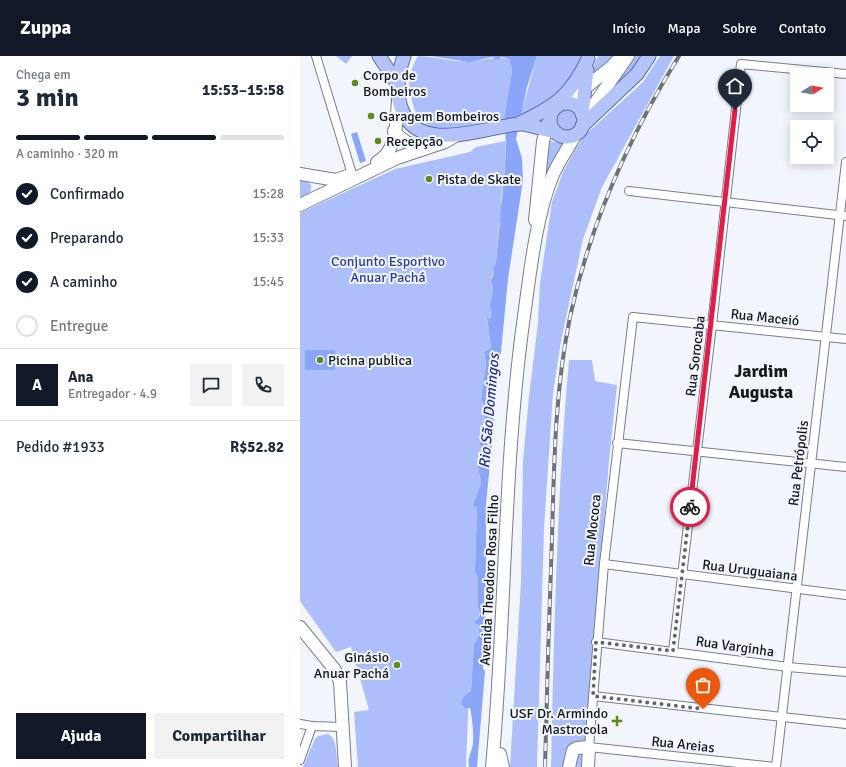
<!DOCTYPE html>
<html lang="pt">
<head>
<meta charset="utf-8">
<style>
  :root { --surface:#fff; --page:#f2f2f3; --text:#1f2937; --muted:#747a83; --line:#e0e1e3; --accent:#111827 }
  body { margin:0; font-family:Signika,sans-serif; background:var(--page); color:var(--text); height:100vh; display:flex; flex-direction:column; font-size:15px; white-space:nowrap }
  * { box-sizing:border-box; margin:0 }
  p { font-size:13px; color:var(--muted) }
  .icon { flex:none; width:22px; height:22px; fill:none; stroke:currentColor; stroke-width:2; stroke-linecap:round; stroke-linejoin:round }
  .map { position:relative; flex:1; overflow:hidden }
  .details { display:flex; flex-direction:column; background:var(--surface); width:300px }
  .details>* { flex:none }
  .needle { width:26px; rotate:79deg }
  .buttons { position:absolute; left:490px; top:12px; display:grid; gap:8px }
  .buttons a { display:grid; place-items:center; width:44px; height:44px; border-radius:0px; background:var(--surface); box-shadow:0 2px 10px #0003; font-size:20px }
  .pin { position:absolute; display:grid; place-items:center; width:34px; height:34px; color:#fff; margin:-41px -17px; border-radius:50% 50% 50% 0; rotate:-45deg; box-shadow:0 0 4px #0007 }
  .pin .icon { rotate:45deg }
  .courier { position:absolute; display:grid; place-items:center; width:40px; height:40px; margin:-20px; border:3px solid #e11d48; border-radius:50%; background:#fff; color:#222; box-shadow:0 1px 5px #0007 }
  .overview em { font-style:normal; font-weight:700 }
  .overview div { display:flex; flex-direction:column-reverse }
  .overview { display:flex; align-items:center; justify-content:space-between; height:68px; padding:0 16px }
  h1 { font-size:26px; font-weight:700; line-height:30px }
  .bar { display:grid; grid-template-columns:repeat(4,1fr); gap:6px 4px; align-content:center; height:48px; padding:0 16px }
  .bar i { height:5px; border-radius:3px; background:var(--line) }
  .bar .selected { background:var(--accent) }
  .bar p { grid-column:span 4 }
  .line { display:flex; align-items:center; gap:10px; padding:0 16px; border-top:1px solid var(--line) }
  .line div { flex:1 }
  .round { display:grid; place-items:center; flex:none; width:42px; height:42px; border-radius:0px; background:var(--page) }
  ol { padding:0 16px; list-style:none }
  li { display:flex; align-items:center; gap:12px; height:44px }
  li p { margin-inline-start:auto }
  li .icon { padding:4px; border-radius:50%; background:var(--accent); color:#fff; stroke-width:4 }
  li:last-child { color:var(--muted) }
  li i { width:22px; height:22px; border:2px solid var(--line); border-radius:50% }
  .button { display:flex; gap:8px; margin-top:auto; padding:8px 16px }
  .button a { flex:1; height:46px; border-radius:0px; background:var(--accent); color:#fff; font-size:16px; font-weight:700; line-height:46px; text-align:center }
  .button a+a { background:var(--page); color:var(--text) }
  header { display:flex; align-items:center; gap:24px; box-sizing:border-box; height:56px; padding:0 20px; background:var(--accent); color:#fff }
  header strong { font-size:19px }
  nav { display:flex; gap:22px; margin-inline-start:auto; font-size:14px }
  main { display:flex; flex:1; min-height:0 }
  .map>svg:first-child { display:block }
</style>
</head>
<body>
<header>
<strong>Zuppa</strong>
<nav><a>Início</a><a>Mapa</a><a>Sobre</a><a>Contato</a></nav>
</header>
<main>
<section class="details">
<div class="overview"><div><h1>3 min</h1><p>Chega em</p></div><em>15:53–15:58</em></div>
<div class="bar"><i class="selected"></i><i class="selected"></i><i class="selected"></i><i></i><p>A caminho · 320 m</p></div>
<ol>
<li><svg class="icon" aria-label="check" viewBox="0 0 24 24"><path d="M5 12l5 5 9-10"/></svg>Confirmado<p>15:28</p></li>
<li><svg class="icon" aria-label="check" viewBox="0 0 24 24"><path d="M5 12l5 5 9-10"/></svg>Preparando<p>15:33</p></li>
<li><svg class="icon" aria-label="check" viewBox="0 0 24 24"><path d="M5 12l5 5 9-10"/></svg>A caminho<p>15:45</p></li>
<li><i></i>Entregue</li>
</ol>
<div class="line" style="height:72px"><b class="round" style="background:var(--accent);color:#fff">A</b><div><b>Ana</b><p>Entregador · 4.9</p></div><a class="round"><svg class="icon" aria-label="chat" viewBox="0 0 24 24"><path d="M4 5h16v11H9l-5 4z"/></svg></a><a class="round"><svg class="icon" aria-label="phone" viewBox="0 0 24 24"><path d="M5 4h4l2 5-3 2q2 4 5 5l2-3 5 2v4C11 20 4 13 5 4z"/></svg></a></div>
<div class="line" style="height:52px"><div>Pedido #1933</div><b>R$52.82</b></div>
<div class="button"><a>Ajuda</a><a>Compartilhar</a></div>
</section>
<div class="map">
<svg width="546" height="711" viewBox="0 0 546 711">
  <rect width="100%" height="100%" fill="#f2f5fc"/>
  <g fill="#acbffb">
    <polygon points="36,0 52,0 46,8"/>
    <path d="M118,0C135,0 154,7 172,5C184,4 196,0 209,3L212,14L205,66C185,69 141,79 123,66C116,61 113,49 111,41C107,27 110,13 118,0Z"/>
    <path d="M237,0H281C272,30 252,52 221,58Z"/>
    <polygon points="298,0 317,0 288,25"/>
    <polygon points="332,0 342,0 332,14 311,35"/>
    <polygon points="360,0 374,0 302,131 283,183 261,285 253,337 244,472 237,711 210,711 221,525 223,405 229,341 238,267 240,227 252,146 263,116 276,92 286,78 343,26"/>
    <circle cx="266" cy="63" r="12"/>
    <path d="M205,85L206,99L201,145L203,151L199,168L196,207L193,212L194,217L191,221C194,233 196,252 190,263H187L191,292L184,296L186,308L181,344L184,349L185,374L180,387L181,398L178,411L181,427L174,450L177,451L175,516L178,521V552L180,556L177,564L179,579L174,588L171,634H169L166,711H58L54,656L69,654L51,591L36,596L0,545V157L95,113L170,96L176,91Z"/>
    <polygon points="250,85 265,88 242,132"/>
    <polygon points="0,124 8,126 11,129 11,135 0,144"/>
    <path d="M269,304H292L295,325L317,329L309,405L283,711H251C254,575 257,439 269,304Z"/>
    <path d="M28,678C38,682 36,701 38,711H3L15,683L18,680Z"/>
  </g>
  <g fill="#8ba5f9">
    <path d="M131,0H237L227,31L216,83L222,102L223,124L208,223L200,306L196,327L192,388L186,448V530L184,533L186,583L185,594L183,598V613L185,615L177,711H169C167,701 172,696 173,687C174,677 172,661 170,652H165L161,647L163,642L171,634L174,588L179,579L178,568L174,567C179,562 182,558 178,552V521L175,516L177,451L173,450L181,427L177,406L181,398L180,387L185,374L184,349L181,344L186,308L184,296L191,292L187,262L190,263L192,258L190,250C192,240 195,235 191,224L194,217L193,212L196,207L206,99L205,59L212,14L209,3L202,1L195,4L193,1L169,6Z"/>
    <polygon points="57,76 66,105 60,107 51,78"/>
    <rect x="5" y="294" width="30" height="20"/>
  </g>
  <g fill="none" stroke-linecap="round" stroke-linejoin="round">
    <g stroke="#787e8d" stroke-width="10">
      <g id="street">
        <polyline points="16,0 52,118"/>
        <polyline points="329,135 546,160"/>
        <polyline points="317,387 546,411"/>
        <polyline points="304,508 546,539"/>
        <polyline points="296,586 488,611 546,616"/>
        <polyline points="373,595 412,269 441,8 546,18"/>
        <polyline points="293,640 546,668"/>
        <polyline points="0,668 12,670 43,671"/>
        <polyline points="0,704 12,670"/>
        <polyline points="475,711 289,691 304,508 333,261 546,283"/>
        <polyline points="476,711 546,106"/>
      </g>
    </g>
    <g stroke="#787e8d" stroke-width="14">
      <g id="secondary">
        <polyline points="266,47 310,12 320,2"/>
        <polyline points="286,60 328,0"/>
        <path d="M94,75C102,85 113,91 126,90"/>
        <path d="M77,106C98,95 96,65 98,45"/>
        <polyline points="0,118 36,124 47,120"/>
        <polyline points="0,149 97,102 145,86 157,79"/>
        <polyline points="235,164 243,85 250,63"/>
        <polyline points="0,571 35,614 40,626 45,711"/>
        <polyline points="200,698 203,711"/>
        <path d="M192,711C206,561 203,410 224,260C230,217 236,161 252,121C258,106 268,93 275,79"/>
        <polyline points="269,711 273,694 277,692 289,691 288,711"/>
      </g>
    </g>
    <g stroke="#5c6eac" stroke-width="15">
      <g id="primary">
        <polyline points="79,0 98,29"/>
        <path d="M104,0C98,17 95,37 102,54C119,99 185,71 219,68C227,67 245,74 254,76"/>
        <circle cx="267" cy="64" r="17"/>
        <polyline points="282,58 287,14"/>
        <path d="M220,67C256,50 271,39 288,3"/>
        <polyline points="282,70 337,18 349,0"/>
      </g>
    </g>
    <use href="#street" stroke="#fff" stroke-width="8"/>
    <use href="#secondary" stroke="#fff" stroke-width="12"/>
    <use href="#primary" stroke="#b4c4fb" stroke-width="13"/>
    <g stroke="#707279" stroke-width="4">
      <path id="rail" d="M245,711C247,635 249,558 252,482C254,408 255,334 270,261C290,168 329,81 379,0"/>
    </g>
    <use href="#rail" stroke="#f2f5fc" stroke-width="2.5" stroke-dasharray="8" stroke-linecap="butt"/>
  </g>
  <g fill="none" stroke-linecap="round" stroke-linejoin="round">
    <polyline stroke="#63656c" stroke-width="4" stroke-dasharray="0 7.2" points="390,451 373,595 296,586 293,640 403,653"/>
    <polyline stroke="#e11d48" stroke-width="5" points="390,451 435,54"/>
  </g>
  <g fill="#5f8a1a" stroke="#f2f5fc" stroke-width="1.5">
    <circle cx="55" cy="27" r="4"/>
    <circle cx="71" cy="60" r="4"/>
    <circle cx="78" cy="85" r="4"/>
    <circle cx="129" cy="123" r="4"/>
    <circle cx="20" cy="304" r="4"/>
    <circle cx="97" cy="609" r="4"/>
    <path d="M315 659h4v4h4v4h-4v4h-4v-4h-4v-4h4z"/>
  </g>
  <g text-anchor="middle" stroke-width="4" stroke-linejoin="round" paint-order="stroke">
    <g font-size="14" fill="#16181e" stroke="#f2f5fc" text-anchor="start">
      <text x="63" y="24">Corpo de<tspan x="63" dy="16">Bombeiros</tspan></text>
      <text x="79" y="65">Garagem Bombeiros</text>
      <text x="86" y="90">Recepção</text>
      <text x="137" y="128">Pista de Skate</text>
      <text x="28" y="309">Picina publica</text>
      <text x="89" y="606" text-anchor="end">Ginásio<tspan x="89" dy="16">Anuar Pachá</tspan></text>
      <text x="308" y="662" text-anchor="end">USF Dr. Armindo<tspan x="308" dy="16">Mastrocola</tspan></text>
    </g>
    <g font-size="14" fill="#2e3f9f" stroke="#f2f5fc">
      <text x="88" y="210">Conjunto Esportivo<tspan x="88" dy="16">Anuar Pachá</tspan></text>
    </g>
    <g font-size="14" fill="#16181e" stroke="#f2f5fc">
      <text transform="translate(465 261) rotate(6)" y="5">Rua Maceió</text>
      <text transform="translate(395 300) rotate(-83)" y="5">Rua Sorocaba</text>
      <text transform="translate(498 407) rotate(-83)" y="5">Rua Petrópolis</text>
      <text transform="translate(292 474) rotate(-84)" y="5">Rua Mococa</text>
      <text transform="translate(450 514) rotate(7)" y="5">Rua Uruguaiana</text>
      <text transform="translate(189 524) rotate(-87)" y="5">Avenida Theodoro Rosa Filho</text>
      <text transform="translate(435 590) rotate(8)" y="5">Rua Varginha</text>
      <text transform="translate(383 688) rotate(6)" y="5">Rua Areias</text>
    </g>
    <g font-size="15" font-style="italic" fill="#243190" stroke="#f2f5fc">
      <text transform="translate(189 355) rotate(-85)" y="5">Rio São Domingos</text>
    </g>
    <g font-size="18" font-weight="bold" fill="#16181e" stroke="#f2f5fc">
      <text x="461" y="321">Jardim<tspan x="461" dy="21">Augusta</tspan></text>
    </g>
  </g>
</svg>
<div class="buttons">
<a><svg class="needle" viewBox="-14 -14 28 28"><path d="M0-13l5 13h-10z" fill="#e53935"/><path d="M0 13l5-13h-10z" fill="#747a83"/></svg></a>
<a><svg class="icon" aria-label="locate" viewBox="0 0 24 24"><circle cx="12" cy="12" r="6"/><path d="M12 2v4M12 18v4M2 12h4M18 12h4"/></svg></a>
</div>
<div class="pin" style="left:403px;top:653px;background:#ea580c"><svg class="icon" aria-label="bag" viewBox="0 0 24 24"><path d="M5 8h14l-1 12H6zM9 8a3 3 0 0 1 6 0"/></svg></div>
<div class="pin" style="left:435px;top:54px;background:#1f2937"><svg class="icon" aria-label="home" viewBox="0 0 24 24"><path d="M3 11l9-7 9 7M6 9v11h12V9"/></svg></div>
<div class="courier" style="left:390px;top:451px"><svg class="icon" aria-label="bike" viewBox="0 0 24 24"><circle cx="6" cy="16" r="4"/><circle cx="18" cy="16" r="4"/><path d="M6 16l4-8h5l3 8M10 8l3 8H6M13 5h3"/></svg></div>
</div>
</main>
</body>
</html>
